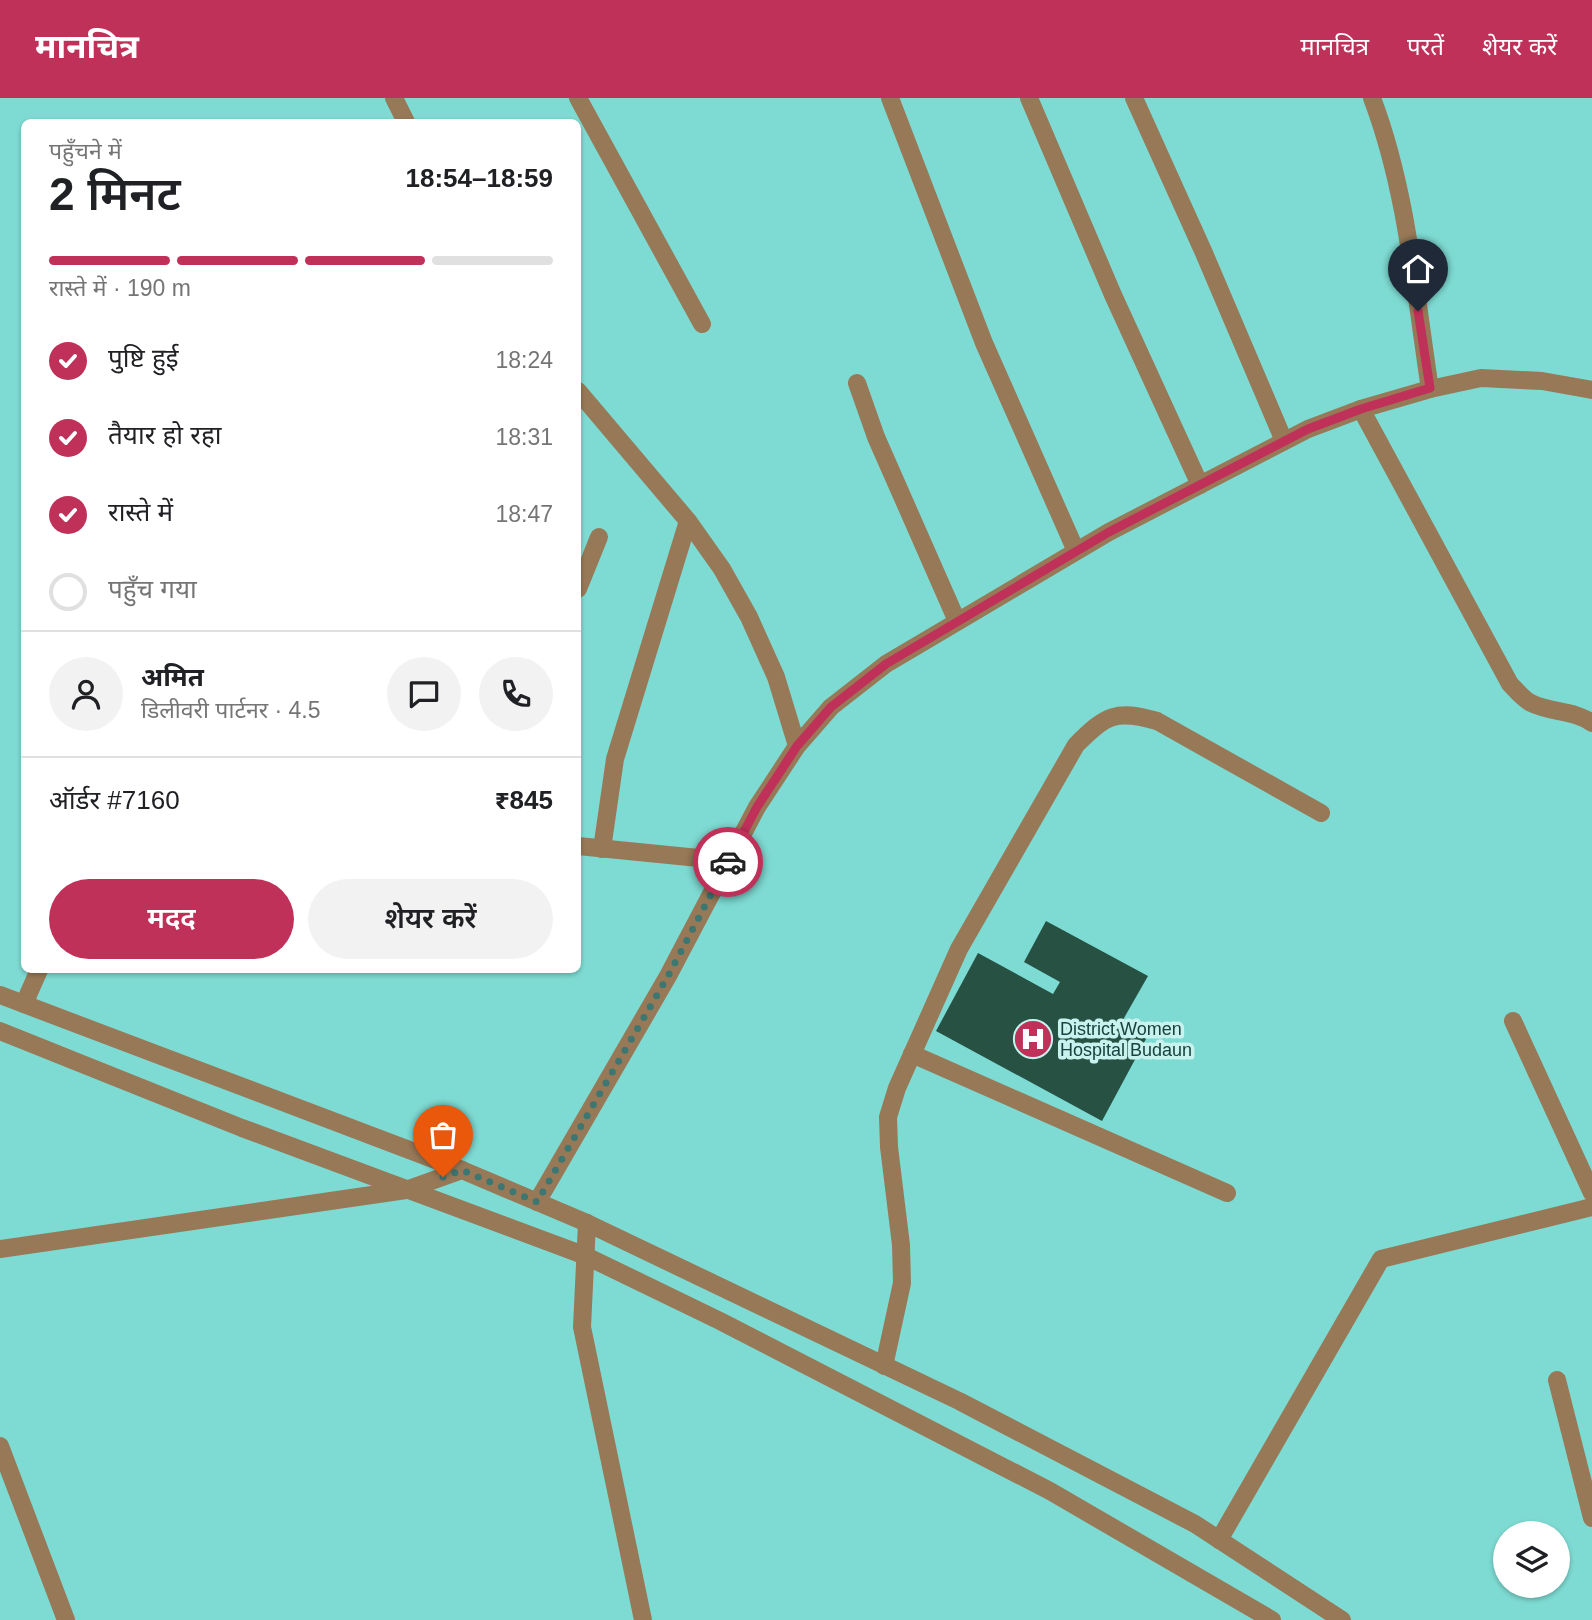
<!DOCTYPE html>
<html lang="hi">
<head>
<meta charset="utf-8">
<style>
  :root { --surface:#fff; --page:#f2f2f2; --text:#202124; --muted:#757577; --line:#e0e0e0; --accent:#c03159 }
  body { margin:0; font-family:Helvetica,"Noto Sans Devanagari",sans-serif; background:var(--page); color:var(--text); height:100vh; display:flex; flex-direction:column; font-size:26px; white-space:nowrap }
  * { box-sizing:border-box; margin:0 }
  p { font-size:23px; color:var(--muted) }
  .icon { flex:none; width:38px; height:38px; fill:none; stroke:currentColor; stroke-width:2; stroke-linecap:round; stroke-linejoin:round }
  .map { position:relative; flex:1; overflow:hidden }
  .panel { position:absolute; left:21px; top:21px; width:560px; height:854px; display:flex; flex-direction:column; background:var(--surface); border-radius:10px; box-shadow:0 2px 5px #0004 }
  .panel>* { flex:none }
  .tools { position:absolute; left:1493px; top:1423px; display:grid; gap:14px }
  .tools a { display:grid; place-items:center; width:77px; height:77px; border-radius:50%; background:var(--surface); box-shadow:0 2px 5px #0004; font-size:35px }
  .pin { position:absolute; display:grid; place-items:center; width:60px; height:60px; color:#fff; margin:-72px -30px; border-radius:50% 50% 50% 0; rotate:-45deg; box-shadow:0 0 7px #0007 }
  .pin .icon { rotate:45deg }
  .courier { position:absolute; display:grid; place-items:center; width:70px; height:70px; margin:-35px; border:5px solid #c03159; border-radius:50%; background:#fff; color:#222; box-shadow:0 2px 9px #0007 }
  .summary em { font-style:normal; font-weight:600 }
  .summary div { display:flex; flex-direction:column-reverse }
  .summary { display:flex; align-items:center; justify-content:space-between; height:119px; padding:0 28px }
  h1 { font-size:46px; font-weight:600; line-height:52px }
  .bar { display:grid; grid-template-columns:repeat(4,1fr); gap:10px 7px; align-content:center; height:84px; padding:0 28px }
  .bar i { height:9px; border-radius:5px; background:var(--line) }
  .bar .active { background:var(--accent) }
  .bar p { grid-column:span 4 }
  .line { display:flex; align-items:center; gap:18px; padding:0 28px; border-top:2px solid var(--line) }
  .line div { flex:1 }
  .round { display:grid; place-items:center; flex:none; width:74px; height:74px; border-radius:37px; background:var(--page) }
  ol { padding:0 28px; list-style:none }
  li { display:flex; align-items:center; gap:21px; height:77px }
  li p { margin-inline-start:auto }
  li .icon { padding:7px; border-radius:50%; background:var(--accent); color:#fff; stroke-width:4 }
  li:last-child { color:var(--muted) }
  li i { width:38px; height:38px; border:4px solid var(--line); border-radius:50% }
  .button { display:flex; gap:14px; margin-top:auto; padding:14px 28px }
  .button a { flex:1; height:80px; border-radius:42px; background:var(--accent); color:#fff; font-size:28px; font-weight:600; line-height:80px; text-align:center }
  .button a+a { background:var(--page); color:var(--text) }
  header { display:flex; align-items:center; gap:42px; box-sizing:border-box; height:98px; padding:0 35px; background:var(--accent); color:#fff }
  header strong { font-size:33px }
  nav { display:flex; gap:38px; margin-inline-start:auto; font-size:24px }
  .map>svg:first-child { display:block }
</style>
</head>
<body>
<header>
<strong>मानचित्र</strong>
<nav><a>मानचित्र</a><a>परतें</a><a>शेयर करें</a></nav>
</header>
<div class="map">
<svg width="1592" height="1522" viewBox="0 0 1592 1522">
  <rect width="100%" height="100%" fill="#7edbd3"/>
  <polygon fill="#265143" points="1046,823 1148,878 1120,927 1146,941 1102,1023 936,933 978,855 1053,896 1060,884 1024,864"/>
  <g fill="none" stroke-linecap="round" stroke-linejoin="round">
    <g stroke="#987957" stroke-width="18">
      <polyline points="394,0 406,24"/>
      <polyline points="578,0 702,226"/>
      <polyline points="890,0 984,245 1076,453"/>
      <polyline points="1029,0 1113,197 1200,387"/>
      <polyline points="1134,0 1204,155 1284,343"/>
      <path d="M1372,0C1407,92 1415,194 1430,291"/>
      <polyline points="857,285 876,339 957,523"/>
      <polyline points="578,293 688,423 722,471 749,519 776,579 797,648"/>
      <path d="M1361,311L1510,586C1516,592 1523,601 1531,605C1551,615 1574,612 1592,625"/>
      <polyline points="578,491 599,439"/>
      <polyline points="578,748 729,763"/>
      <polyline points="602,751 615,661 688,423"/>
      <polyline points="0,897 462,1072 587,1125 959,1303 1195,1426 1342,1522"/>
      <polyline points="24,906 39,872"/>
      <polyline points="1513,923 1592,1095"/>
      <polyline points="0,933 242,1030 586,1158 720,1223 1050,1393 1272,1522"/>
      <polyline points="912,956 1227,1095"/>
      <polyline points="537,1104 668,878 757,709 797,648 831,609 886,566 1109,434 1308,331 1361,311 1430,291 1481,280 1542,283 1592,292"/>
      <polyline points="587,1125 582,1229 643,1522"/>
      <polyline points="0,1151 406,1092 462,1072"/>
      <path d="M884,1268L902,1185L901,1147L889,1049L888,1019L897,990L959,851L1076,647C1106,617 1116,611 1157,623L1321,715"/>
      <polyline points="1557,1282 1592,1420"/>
      <polyline points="0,1348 66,1522"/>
      <polyline points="1219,1442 1381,1161 1592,1109"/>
    </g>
  </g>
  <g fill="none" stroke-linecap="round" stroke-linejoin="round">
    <polyline stroke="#3c7772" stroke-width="7" stroke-dasharray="0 12.6" points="443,1079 462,1072 537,1104 668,878 728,764"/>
    <polyline stroke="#c03159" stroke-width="9" points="728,764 757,709 797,648 831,609 886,566 1109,434 1308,331 1361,311 1430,290 1418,213"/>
  </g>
  <defs>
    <g id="hospital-disc" transform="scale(2.0125)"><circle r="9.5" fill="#c03159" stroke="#c7f2ee"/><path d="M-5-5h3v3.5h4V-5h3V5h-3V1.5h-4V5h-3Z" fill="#fff"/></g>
  </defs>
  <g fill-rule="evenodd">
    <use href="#hospital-disc" x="1033" y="941"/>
  </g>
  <g text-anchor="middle" stroke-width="7" stroke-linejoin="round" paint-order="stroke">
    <g font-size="18" fill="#19413e" stroke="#c7f2ee" text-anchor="start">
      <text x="1060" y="937">District Women<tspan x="1060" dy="21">Hospital Budaun</tspan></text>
    </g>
  </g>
</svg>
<div class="tools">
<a><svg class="icon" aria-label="layers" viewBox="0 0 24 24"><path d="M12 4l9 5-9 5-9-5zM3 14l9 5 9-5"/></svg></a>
</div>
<div class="pin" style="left:443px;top:1079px;background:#ea580c"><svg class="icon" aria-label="bag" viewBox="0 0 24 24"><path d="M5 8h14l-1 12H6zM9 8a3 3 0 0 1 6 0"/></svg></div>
<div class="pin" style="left:1418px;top:213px;background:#1f2937"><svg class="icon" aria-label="home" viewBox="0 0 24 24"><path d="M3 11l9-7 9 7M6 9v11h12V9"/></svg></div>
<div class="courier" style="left:728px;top:764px"><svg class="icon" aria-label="car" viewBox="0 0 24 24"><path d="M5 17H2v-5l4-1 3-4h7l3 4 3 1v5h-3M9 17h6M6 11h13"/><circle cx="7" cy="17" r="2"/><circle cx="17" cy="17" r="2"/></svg></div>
<section class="panel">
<div class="summary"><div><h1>2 मिनट</h1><p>पहुँचने में</p></div><em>18:54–18:59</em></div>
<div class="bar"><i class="active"></i><i class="active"></i><i class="active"></i><i></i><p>रास्ते में · 190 m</p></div>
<ol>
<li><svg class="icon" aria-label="check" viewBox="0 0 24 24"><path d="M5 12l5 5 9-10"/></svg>पुष्टि हुई<p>18:24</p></li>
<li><svg class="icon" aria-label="check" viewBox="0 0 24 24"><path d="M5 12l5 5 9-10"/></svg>तैयार हो रहा<p>18:31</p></li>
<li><svg class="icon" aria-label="check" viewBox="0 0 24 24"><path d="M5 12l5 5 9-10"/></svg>रास्ते में<p>18:47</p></li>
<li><i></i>पहुँच गया</li>
</ol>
<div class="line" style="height:126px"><a class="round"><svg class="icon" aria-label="person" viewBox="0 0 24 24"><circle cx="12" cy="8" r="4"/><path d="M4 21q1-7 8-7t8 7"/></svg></a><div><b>अमित</b><p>डिलीवरी पार्टनर · 4.5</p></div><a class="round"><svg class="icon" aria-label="chat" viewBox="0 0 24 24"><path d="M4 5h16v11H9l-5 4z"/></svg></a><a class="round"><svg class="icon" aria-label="phone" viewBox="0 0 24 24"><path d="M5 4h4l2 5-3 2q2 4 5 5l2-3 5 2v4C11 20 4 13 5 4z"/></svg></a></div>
<div class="line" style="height:91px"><div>ऑर्डर #7160</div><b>₹845</b></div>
<div class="button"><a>मदद</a><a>शेयर करें</a></div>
</section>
</div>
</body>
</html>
